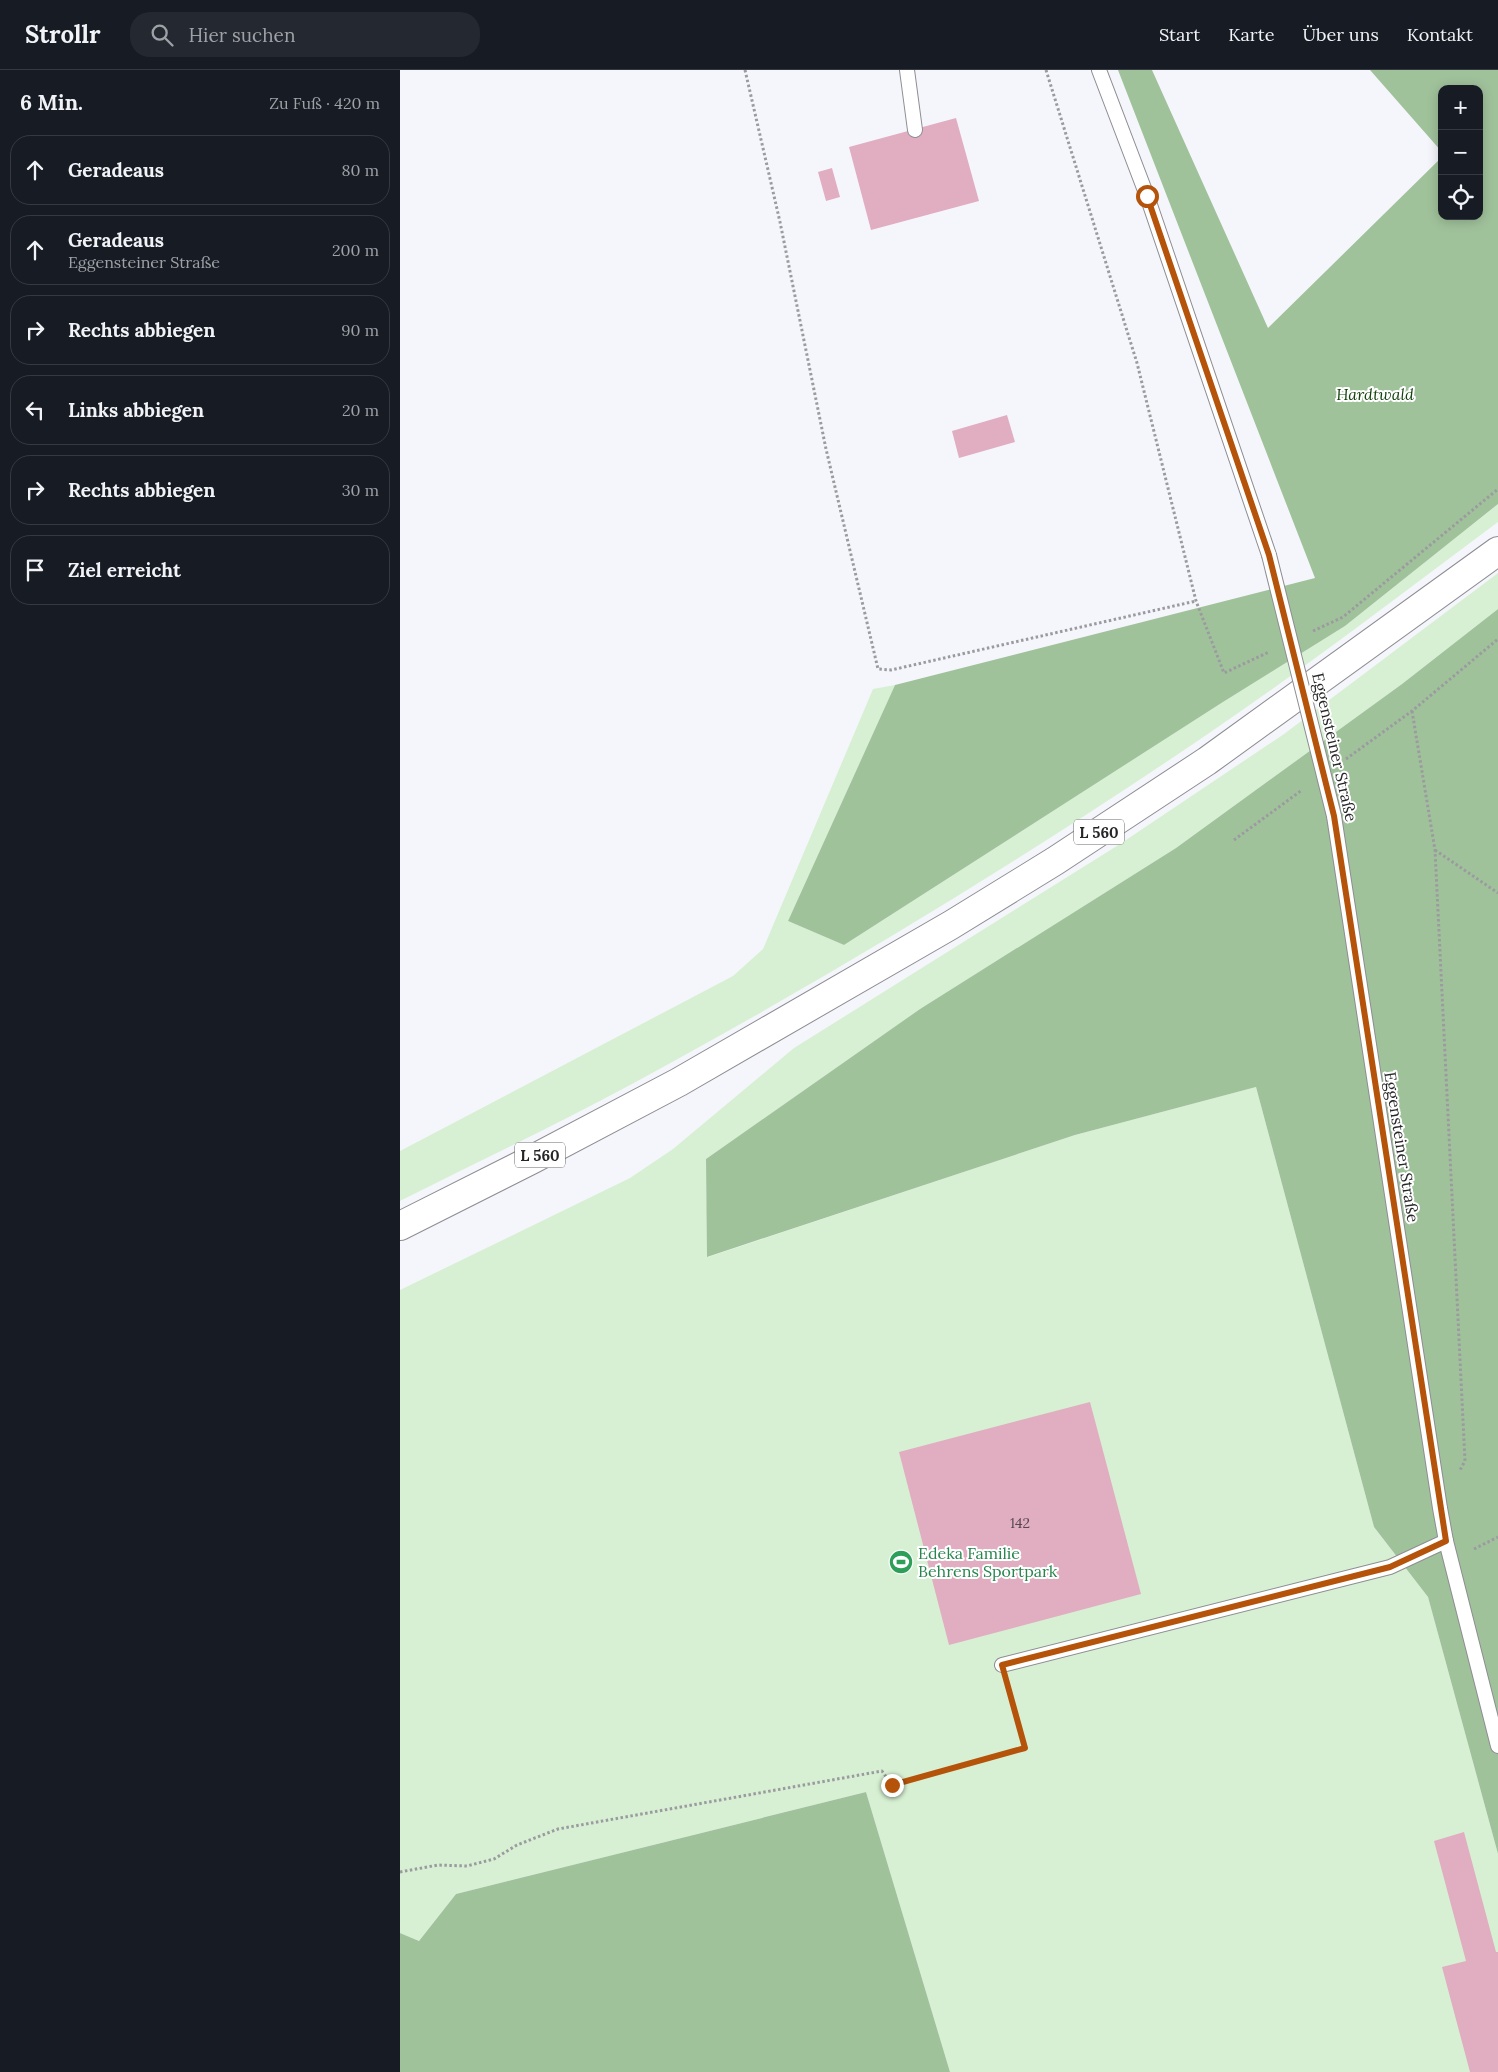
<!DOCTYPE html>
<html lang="de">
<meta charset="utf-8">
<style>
:root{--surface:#171b24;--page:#242831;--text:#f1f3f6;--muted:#9ea1a6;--line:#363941}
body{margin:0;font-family:Lora,serif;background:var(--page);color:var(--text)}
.controls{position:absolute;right:15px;top:15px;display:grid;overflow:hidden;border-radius:10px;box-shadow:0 2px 12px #0003}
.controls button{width:45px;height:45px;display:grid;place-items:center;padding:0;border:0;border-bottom:1px solid var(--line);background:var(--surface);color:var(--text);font:25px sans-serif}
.stop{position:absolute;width:15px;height:15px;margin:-11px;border:4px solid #b45309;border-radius:50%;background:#fff}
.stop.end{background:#b45309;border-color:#fff;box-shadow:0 1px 5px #0008}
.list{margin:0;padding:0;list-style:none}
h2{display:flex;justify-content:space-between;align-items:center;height:65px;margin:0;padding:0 20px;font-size:21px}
h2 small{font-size:16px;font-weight:400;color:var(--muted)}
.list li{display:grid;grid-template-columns:32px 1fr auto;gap:15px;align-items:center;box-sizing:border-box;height:70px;margin:0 10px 10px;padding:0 10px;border:1px solid var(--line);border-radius:20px}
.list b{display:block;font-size:19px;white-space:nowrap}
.list p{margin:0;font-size:16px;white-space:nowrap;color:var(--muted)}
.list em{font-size:16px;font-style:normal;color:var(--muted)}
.icon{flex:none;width:28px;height:28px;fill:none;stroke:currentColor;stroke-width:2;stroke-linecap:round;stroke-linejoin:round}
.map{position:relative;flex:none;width:1098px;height:2002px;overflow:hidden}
header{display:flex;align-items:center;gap:30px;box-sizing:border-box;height:70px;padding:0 25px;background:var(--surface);border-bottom:1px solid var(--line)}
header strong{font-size:24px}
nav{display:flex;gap:28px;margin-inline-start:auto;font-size:18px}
.search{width:350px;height:45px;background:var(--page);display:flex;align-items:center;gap:12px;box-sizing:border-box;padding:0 18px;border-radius:20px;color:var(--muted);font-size:19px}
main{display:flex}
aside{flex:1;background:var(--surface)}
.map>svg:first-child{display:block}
</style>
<header>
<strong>Strollr</strong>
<div class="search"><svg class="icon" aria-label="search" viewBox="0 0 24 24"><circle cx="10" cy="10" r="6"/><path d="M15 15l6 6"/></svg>Hier suchen</div>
<nav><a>Start</a><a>Karte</a><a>Über uns</a><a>Kontakt</a></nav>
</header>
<main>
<aside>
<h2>6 Min.<small>Zu Fuß · 420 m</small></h2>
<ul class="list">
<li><svg class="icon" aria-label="ahead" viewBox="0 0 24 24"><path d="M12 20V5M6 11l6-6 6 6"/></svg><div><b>Geradeaus</b></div><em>80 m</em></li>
<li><svg class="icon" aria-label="ahead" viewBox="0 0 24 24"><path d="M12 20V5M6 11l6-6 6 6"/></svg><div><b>Geradeaus</b><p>Eggensteiner Straße</p></div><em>200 m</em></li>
<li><svg class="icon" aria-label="right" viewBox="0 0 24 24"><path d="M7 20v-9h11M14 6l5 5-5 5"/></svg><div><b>Rechts abbiegen</b></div><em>90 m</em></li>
<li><svg class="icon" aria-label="left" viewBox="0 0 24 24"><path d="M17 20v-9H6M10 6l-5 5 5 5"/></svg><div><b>Links abbiegen</b></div><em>20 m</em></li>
<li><svg class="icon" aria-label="right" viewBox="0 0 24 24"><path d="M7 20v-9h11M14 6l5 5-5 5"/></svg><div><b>Rechts abbiegen</b></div><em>30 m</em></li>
<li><svg class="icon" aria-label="arrive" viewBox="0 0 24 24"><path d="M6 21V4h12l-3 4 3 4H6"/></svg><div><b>Ziel erreicht</b></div></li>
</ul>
</aside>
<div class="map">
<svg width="1098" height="2002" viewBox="0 0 1098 2002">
<rect width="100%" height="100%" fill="#f5f6fb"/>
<g fill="#d7f0d3">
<path d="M1098,434V452C999,526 901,601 799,670C616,794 426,909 232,1014C156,1055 78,1092 0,1131V1081L333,906L363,879L473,619L495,615L388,851L444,875L823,632L945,556Z"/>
<polygon points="1098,503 1098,539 1002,614 776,778 520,939 306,1089 308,1187 675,1065 856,1017 974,1457 1028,1527 1098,1784 1098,2002 550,2002 466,1722 56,1824 19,1871 0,1863 0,1220 230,1108 273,1079 394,978 720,774 884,664"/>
</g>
<g fill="#a0c29b">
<polygon points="718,0 752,0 868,258 1042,87 1042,146 1079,146 1079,19 1042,19 1042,82 970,0 1098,0 1098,434 945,556 823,632 444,875 388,851 495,615 915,508"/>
<polygon points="1098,539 1098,1784 1028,1527 974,1457 856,1017 675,1065 307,1187 306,1089 520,939 776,778 1002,614"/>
<polygon points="466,1722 550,2002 0,2002 0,1863 19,1871 56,1824"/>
</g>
<g fill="#e1adc1">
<polygon points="556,48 579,131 471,160 449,77"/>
<polygon points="432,98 440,127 426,131 418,102"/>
<polygon points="607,345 615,372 559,388 552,361"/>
<polygon points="690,1332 741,1524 549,1575 499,1382"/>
<polygon points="1064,1762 1096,1882 1098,1882 1098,2002 1070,2002 1042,1897 1066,1891 1034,1771"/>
</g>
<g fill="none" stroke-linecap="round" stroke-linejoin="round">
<g stroke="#8d8d92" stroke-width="16">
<g id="lane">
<polyline points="507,0 515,60"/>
<polyline points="699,0 747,126 869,485"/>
<polyline points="934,746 1040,1438 1046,1471 1098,1676"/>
<polyline points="602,1595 990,1497 1046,1471"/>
</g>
</g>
<g stroke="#8d8d92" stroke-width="30">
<polyline id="primary" points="0,1156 133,1089 279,1012 551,855 655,791 807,691 1098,481"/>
</g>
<g stroke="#9b9b9f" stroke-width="3" stroke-dasharray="2.5 2.5" stroke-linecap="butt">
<polyline points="345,0 380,152 426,379 478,599 491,600 796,531"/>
<polyline points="646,0 737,293 796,531 824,603 869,582"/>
<polyline points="913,561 943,547 1098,419"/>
<polyline points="1012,641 1035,780 1065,1391 1060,1400"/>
<polyline points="946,689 1012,641 1098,569"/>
<polyline points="834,770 902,720"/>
<polyline points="1035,780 1098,823"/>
<polyline points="1074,1479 1098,1467"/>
<polyline points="0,1802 38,1795 67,1796 94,1789 117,1775 158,1759 482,1701 492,1715 625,1678 608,1617"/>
</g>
<use href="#lane" stroke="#fff" stroke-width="14"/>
<use href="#primary" stroke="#fff" stroke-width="28"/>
<g stroke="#8d8d92" stroke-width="16" stroke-linecap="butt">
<polyline id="lane-bridge" points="869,485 934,746"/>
</g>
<use href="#lane-bridge" stroke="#fff" stroke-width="14"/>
</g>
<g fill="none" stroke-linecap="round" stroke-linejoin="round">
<polyline stroke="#b45309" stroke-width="6" points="492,1715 625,1678 602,1595 990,1497 1046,1471 934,746 869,485 747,126"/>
</g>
<defs>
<g id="stadium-disc" transform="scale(1.25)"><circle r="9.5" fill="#2e9e5b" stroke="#fff"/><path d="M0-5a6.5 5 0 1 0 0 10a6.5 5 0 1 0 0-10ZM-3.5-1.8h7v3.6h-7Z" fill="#fff"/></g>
</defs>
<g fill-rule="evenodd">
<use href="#stadium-disc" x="501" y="1492"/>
</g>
<g text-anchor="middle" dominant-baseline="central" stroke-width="4" stroke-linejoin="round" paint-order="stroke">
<g font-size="14" fill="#55484e">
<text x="620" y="1453">142</text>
</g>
<g fill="#fff" stroke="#676768" stroke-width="1">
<rect x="674" y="749.5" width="50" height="25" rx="4"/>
<rect x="115" y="1072.5" width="50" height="25" rx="4"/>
</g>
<g font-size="15" font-weight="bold" fill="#262628">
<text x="699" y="762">L 560</text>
<text x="140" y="1085">L 560</text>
</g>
<g font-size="16" font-style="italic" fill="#13420d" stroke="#fff">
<text x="975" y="324">Hardtwald</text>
</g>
<g font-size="16" fill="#262628" stroke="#fff">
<text transform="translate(935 677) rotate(77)">Eggensteiner Straße</text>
<text transform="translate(1002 1077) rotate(81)">Eggensteiner Straße</text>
</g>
<g font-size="16" fill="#27864d" stroke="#fff" text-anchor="start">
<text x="518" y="1483">Edeka Familie<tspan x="518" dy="18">Behrens Sportpark</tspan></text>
</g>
</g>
</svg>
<div class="controls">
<button>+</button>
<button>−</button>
<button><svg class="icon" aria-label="locate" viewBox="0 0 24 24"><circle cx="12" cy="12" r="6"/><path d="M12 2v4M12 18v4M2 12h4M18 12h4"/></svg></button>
</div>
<div class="stop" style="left:747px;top:126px"></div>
<div class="stop end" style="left:492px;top:1715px"></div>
</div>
</main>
